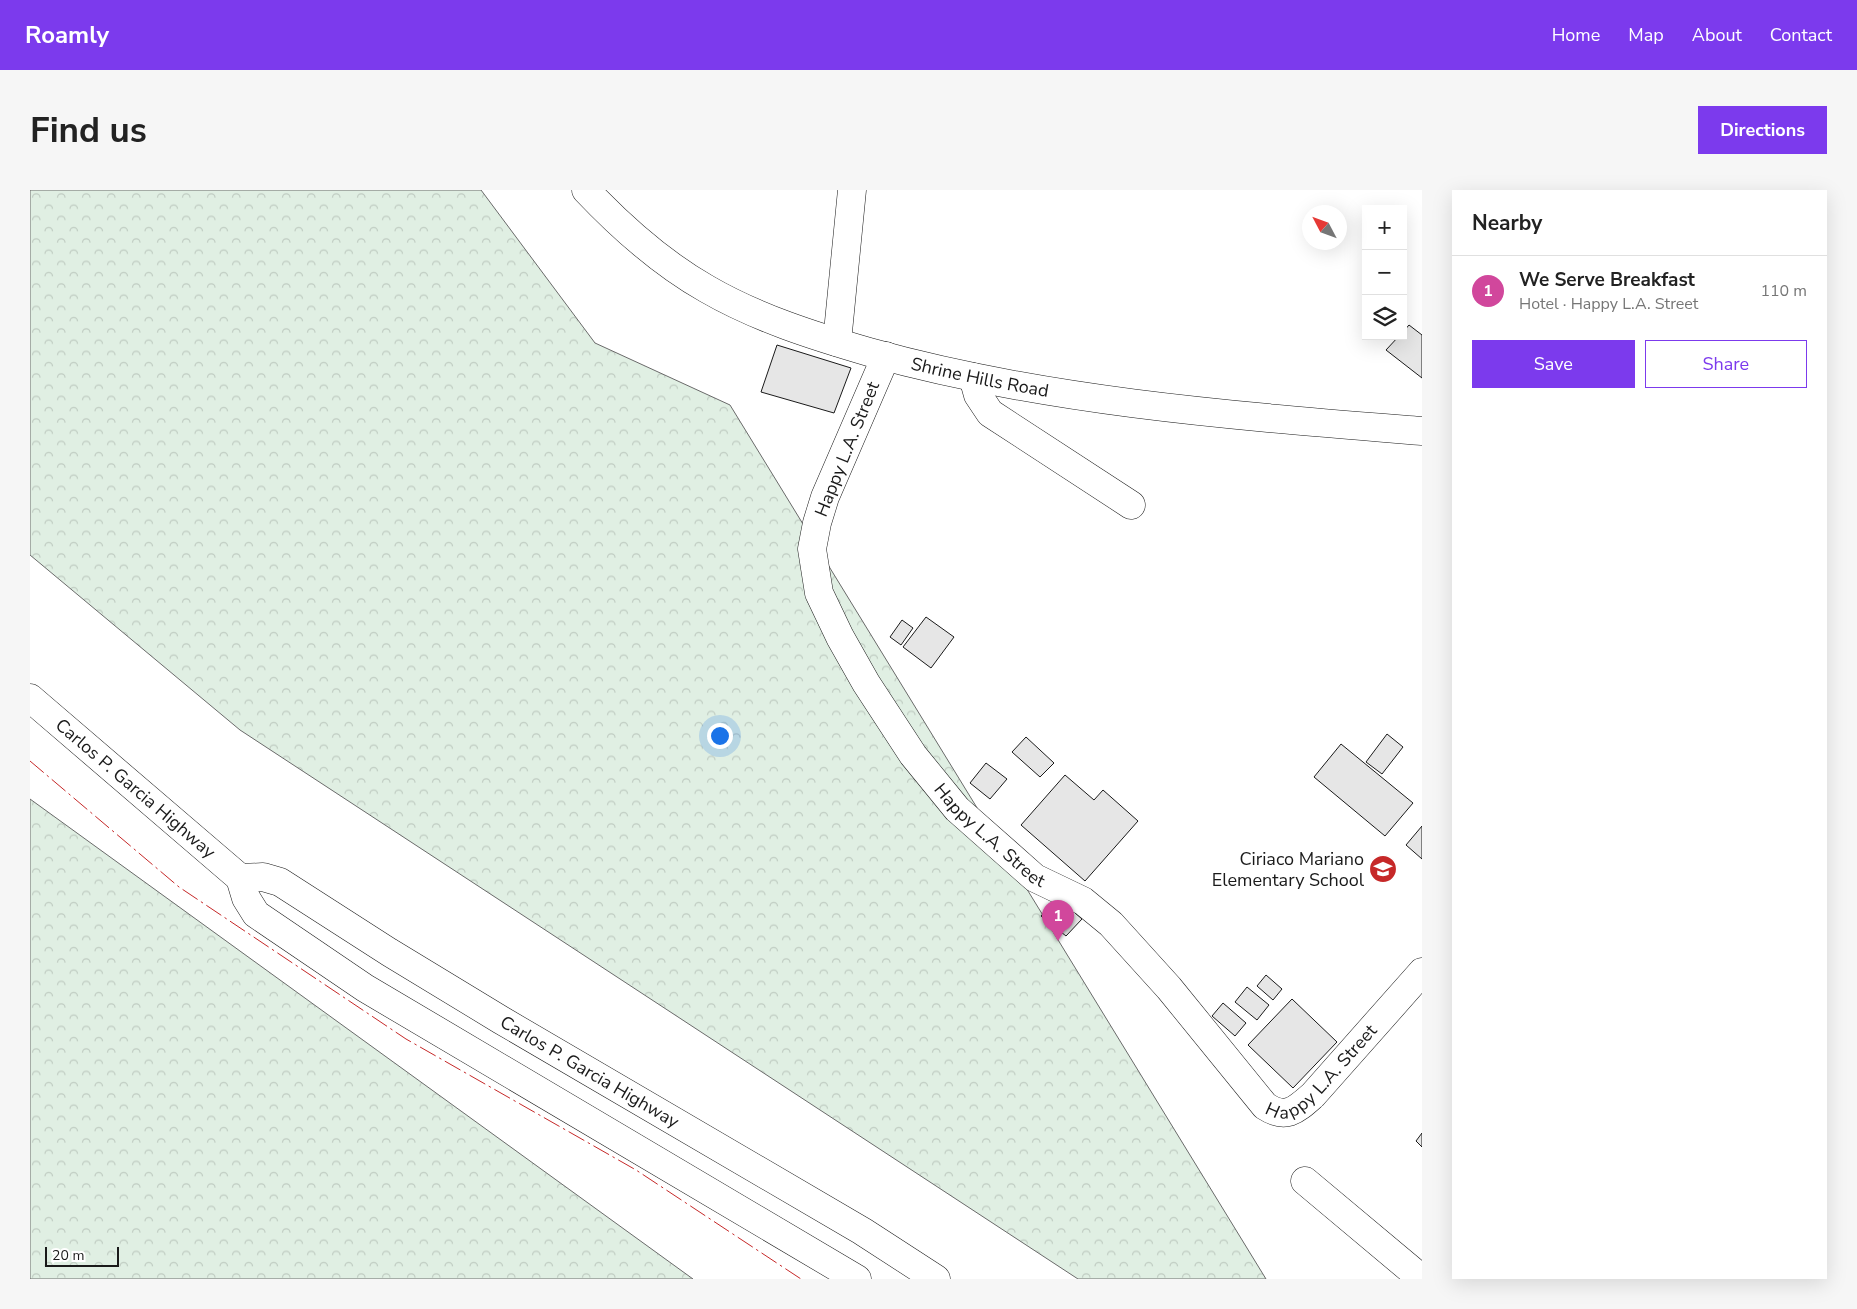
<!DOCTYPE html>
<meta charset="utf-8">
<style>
:root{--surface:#fff;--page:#f6f6f6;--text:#222;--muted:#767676;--line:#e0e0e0;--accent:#7c3aed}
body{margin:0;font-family:"Nunito Sans",sans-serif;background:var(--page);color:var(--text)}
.controls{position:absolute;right:15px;top:15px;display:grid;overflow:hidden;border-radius:0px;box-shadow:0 5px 20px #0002}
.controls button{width:45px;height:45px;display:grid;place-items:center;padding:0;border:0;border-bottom:1px solid var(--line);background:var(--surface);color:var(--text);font:25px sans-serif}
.compass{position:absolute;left:1272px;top:15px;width:45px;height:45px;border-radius:50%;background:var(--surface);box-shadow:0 5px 20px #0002;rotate:311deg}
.scale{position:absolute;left:15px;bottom:12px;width:74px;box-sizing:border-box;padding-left:5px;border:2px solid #1a1a1a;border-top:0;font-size:14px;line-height:18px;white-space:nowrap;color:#1a1a1a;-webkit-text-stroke:4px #fff;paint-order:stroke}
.you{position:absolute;left:689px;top:545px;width:18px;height:18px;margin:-12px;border:4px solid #fff;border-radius:50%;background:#1a73e8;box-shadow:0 0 0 8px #1a73e833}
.badge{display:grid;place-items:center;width:32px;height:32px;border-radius:50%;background:var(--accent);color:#fff;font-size:16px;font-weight:700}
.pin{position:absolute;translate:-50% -41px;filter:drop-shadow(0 1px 2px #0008)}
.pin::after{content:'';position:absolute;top:26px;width:18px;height:15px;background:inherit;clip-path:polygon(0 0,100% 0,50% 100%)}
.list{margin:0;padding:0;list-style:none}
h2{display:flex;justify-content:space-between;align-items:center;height:65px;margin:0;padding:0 20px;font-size:21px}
h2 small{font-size:16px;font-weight:400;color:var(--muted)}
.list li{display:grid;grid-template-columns:32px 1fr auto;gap:15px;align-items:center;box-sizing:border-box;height:70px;padding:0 20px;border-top:1px solid var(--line)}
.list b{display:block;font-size:19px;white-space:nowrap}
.list p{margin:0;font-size:16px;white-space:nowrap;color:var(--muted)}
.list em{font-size:16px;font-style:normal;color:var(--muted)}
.actions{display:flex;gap:10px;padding:15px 20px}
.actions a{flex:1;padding:11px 0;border:1px solid var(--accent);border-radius:0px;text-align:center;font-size:18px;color:var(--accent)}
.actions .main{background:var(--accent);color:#fff}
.icon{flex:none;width:28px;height:28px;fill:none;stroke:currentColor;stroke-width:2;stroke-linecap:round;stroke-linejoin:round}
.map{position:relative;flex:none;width:1392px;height:1089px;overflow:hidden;border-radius:0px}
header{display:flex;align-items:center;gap:30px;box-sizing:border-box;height:70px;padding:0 25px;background:var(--accent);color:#fff}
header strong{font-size:24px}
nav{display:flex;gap:28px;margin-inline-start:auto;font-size:18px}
.intro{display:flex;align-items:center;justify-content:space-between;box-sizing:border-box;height:120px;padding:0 30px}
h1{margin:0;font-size:35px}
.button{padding:12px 22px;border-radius:0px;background:var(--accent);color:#fff;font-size:18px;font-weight:700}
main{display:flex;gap:30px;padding:0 30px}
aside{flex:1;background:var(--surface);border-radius:0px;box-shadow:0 5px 20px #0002}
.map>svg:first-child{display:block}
</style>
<header>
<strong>Roamly</strong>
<nav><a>Home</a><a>Map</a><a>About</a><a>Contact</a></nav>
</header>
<div class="intro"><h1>Find us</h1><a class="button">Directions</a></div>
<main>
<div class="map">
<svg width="1392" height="1089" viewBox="0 0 1392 1089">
<defs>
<pattern id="forest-crowns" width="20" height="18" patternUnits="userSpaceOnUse" patternTransform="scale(1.25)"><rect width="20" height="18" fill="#e0efe3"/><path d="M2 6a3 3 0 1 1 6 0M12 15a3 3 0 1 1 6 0" fill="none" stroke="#c0ccc2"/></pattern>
</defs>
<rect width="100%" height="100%" fill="#fff"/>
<g fill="url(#forest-crowns)" stroke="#6a6a6a">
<polygon points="0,0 451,0 565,153 700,215 1236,1089 1048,1089 210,540 0,365"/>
<polygon points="0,609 663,1089 0,1089"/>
</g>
<g fill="#e6e6e6" stroke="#1a1a1a">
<polygon points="1379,135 1392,145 1392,188 1356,160 1369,146 1373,146 1373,142"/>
<polygon points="747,155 821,178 804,223 731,202"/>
<polygon points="896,427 924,447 901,478 873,457"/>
<polygon points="872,430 883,438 871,455 860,447"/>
<polygon points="1357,544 1373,557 1352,584 1336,572"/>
<polygon points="996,547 1024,573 1010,587 982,562"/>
<polygon points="1311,554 1383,613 1355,646 1284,587"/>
<polygon points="956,573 977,589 960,609 940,593"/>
<polygon points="1035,585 1064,610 1073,600 1108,631 1055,691 991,635"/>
<polygon points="1392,636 1392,669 1376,655"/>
<polygon points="1027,707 1052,729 1036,746 1011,726"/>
<polygon points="1236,785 1252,799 1243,810 1227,796"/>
<polygon points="1217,797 1239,815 1227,830 1205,812"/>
<polygon points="1262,809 1307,852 1263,898 1218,855"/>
<polygon points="1193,813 1216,833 1205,846 1182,826"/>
<polygon points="1392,943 1392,957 1386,951"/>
</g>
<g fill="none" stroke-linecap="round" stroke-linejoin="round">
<g stroke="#1a1a1a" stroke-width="29">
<g id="minor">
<path id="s1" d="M556,0C592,38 631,73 677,99C727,128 784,146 839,162C1018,212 1207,226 1392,241"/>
<polyline points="807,152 822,0"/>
<path id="s2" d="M856,166L795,307L787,333L782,359L789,403L810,447L836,493L883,565L927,619L1005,688L1053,711L1081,734L1139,798L1235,916C1256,930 1266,920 1283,905L1392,782"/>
<polyline points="943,187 948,205 960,223 1101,315"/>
<polyline points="1275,991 1392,1089"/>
</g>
</g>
<g stroke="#1a1a1a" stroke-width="29">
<g id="highway">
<path id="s3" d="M0,508L210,688L216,708L226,724L335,798L827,1089"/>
<path id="s4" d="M210,688L233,687L250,692L359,762L471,830L832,1041L906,1089"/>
</g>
</g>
<use href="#minor" stroke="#fff" stroke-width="28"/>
<use href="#highway" stroke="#fff" stroke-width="28"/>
<polyline stroke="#c62828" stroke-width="1" stroke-dasharray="18 4 2.5 4" stroke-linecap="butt" points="0,571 149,697 376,849 606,980 771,1089"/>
</g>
<defs>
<g id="school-disc" transform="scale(1.4375)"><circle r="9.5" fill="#c62828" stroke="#fff"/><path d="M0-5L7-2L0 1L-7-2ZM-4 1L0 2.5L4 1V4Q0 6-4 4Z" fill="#fff"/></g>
</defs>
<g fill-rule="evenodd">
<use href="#school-disc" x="1353" y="679"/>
</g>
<g text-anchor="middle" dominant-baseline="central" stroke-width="4" stroke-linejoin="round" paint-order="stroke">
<g font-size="18" fill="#1a1a1a" stroke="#fff">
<text stroke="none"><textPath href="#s1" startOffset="445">Shrine Hills Road</textPath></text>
<text transform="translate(817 259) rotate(-68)">Happy L.A. Street</text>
<text stroke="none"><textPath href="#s3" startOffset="139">Carlos P. Garcia Highway</textPath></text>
<text stroke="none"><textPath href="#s2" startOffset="551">Happy L.A. Street</textPath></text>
<text stroke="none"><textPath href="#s2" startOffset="1015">Happy L.A. Street</textPath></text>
<text stroke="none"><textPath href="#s4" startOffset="404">Carlos P. Garcia Highway</textPath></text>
</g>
<g font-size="18" fill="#1a1a1a" stroke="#fff" text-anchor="end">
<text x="1334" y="669">Ciriaco Mariano<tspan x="1334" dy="21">Elementary School</tspan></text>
</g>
</g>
</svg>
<div class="controls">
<button>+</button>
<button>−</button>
<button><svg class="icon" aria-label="layers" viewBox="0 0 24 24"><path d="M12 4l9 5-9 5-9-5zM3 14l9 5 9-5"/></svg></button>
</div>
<svg class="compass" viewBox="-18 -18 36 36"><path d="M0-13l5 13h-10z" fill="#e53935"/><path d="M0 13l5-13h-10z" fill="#767676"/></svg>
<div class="scale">20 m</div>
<div class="you"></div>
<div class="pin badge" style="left:1028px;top:751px;background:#d1479c">1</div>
</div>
<aside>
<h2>Nearby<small></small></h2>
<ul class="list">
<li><span class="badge" style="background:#d1479c">1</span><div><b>We Serve Breakfast</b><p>Hotel · Happy L.A. Street</p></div><em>110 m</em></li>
</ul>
<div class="actions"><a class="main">Save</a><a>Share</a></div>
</aside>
</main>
